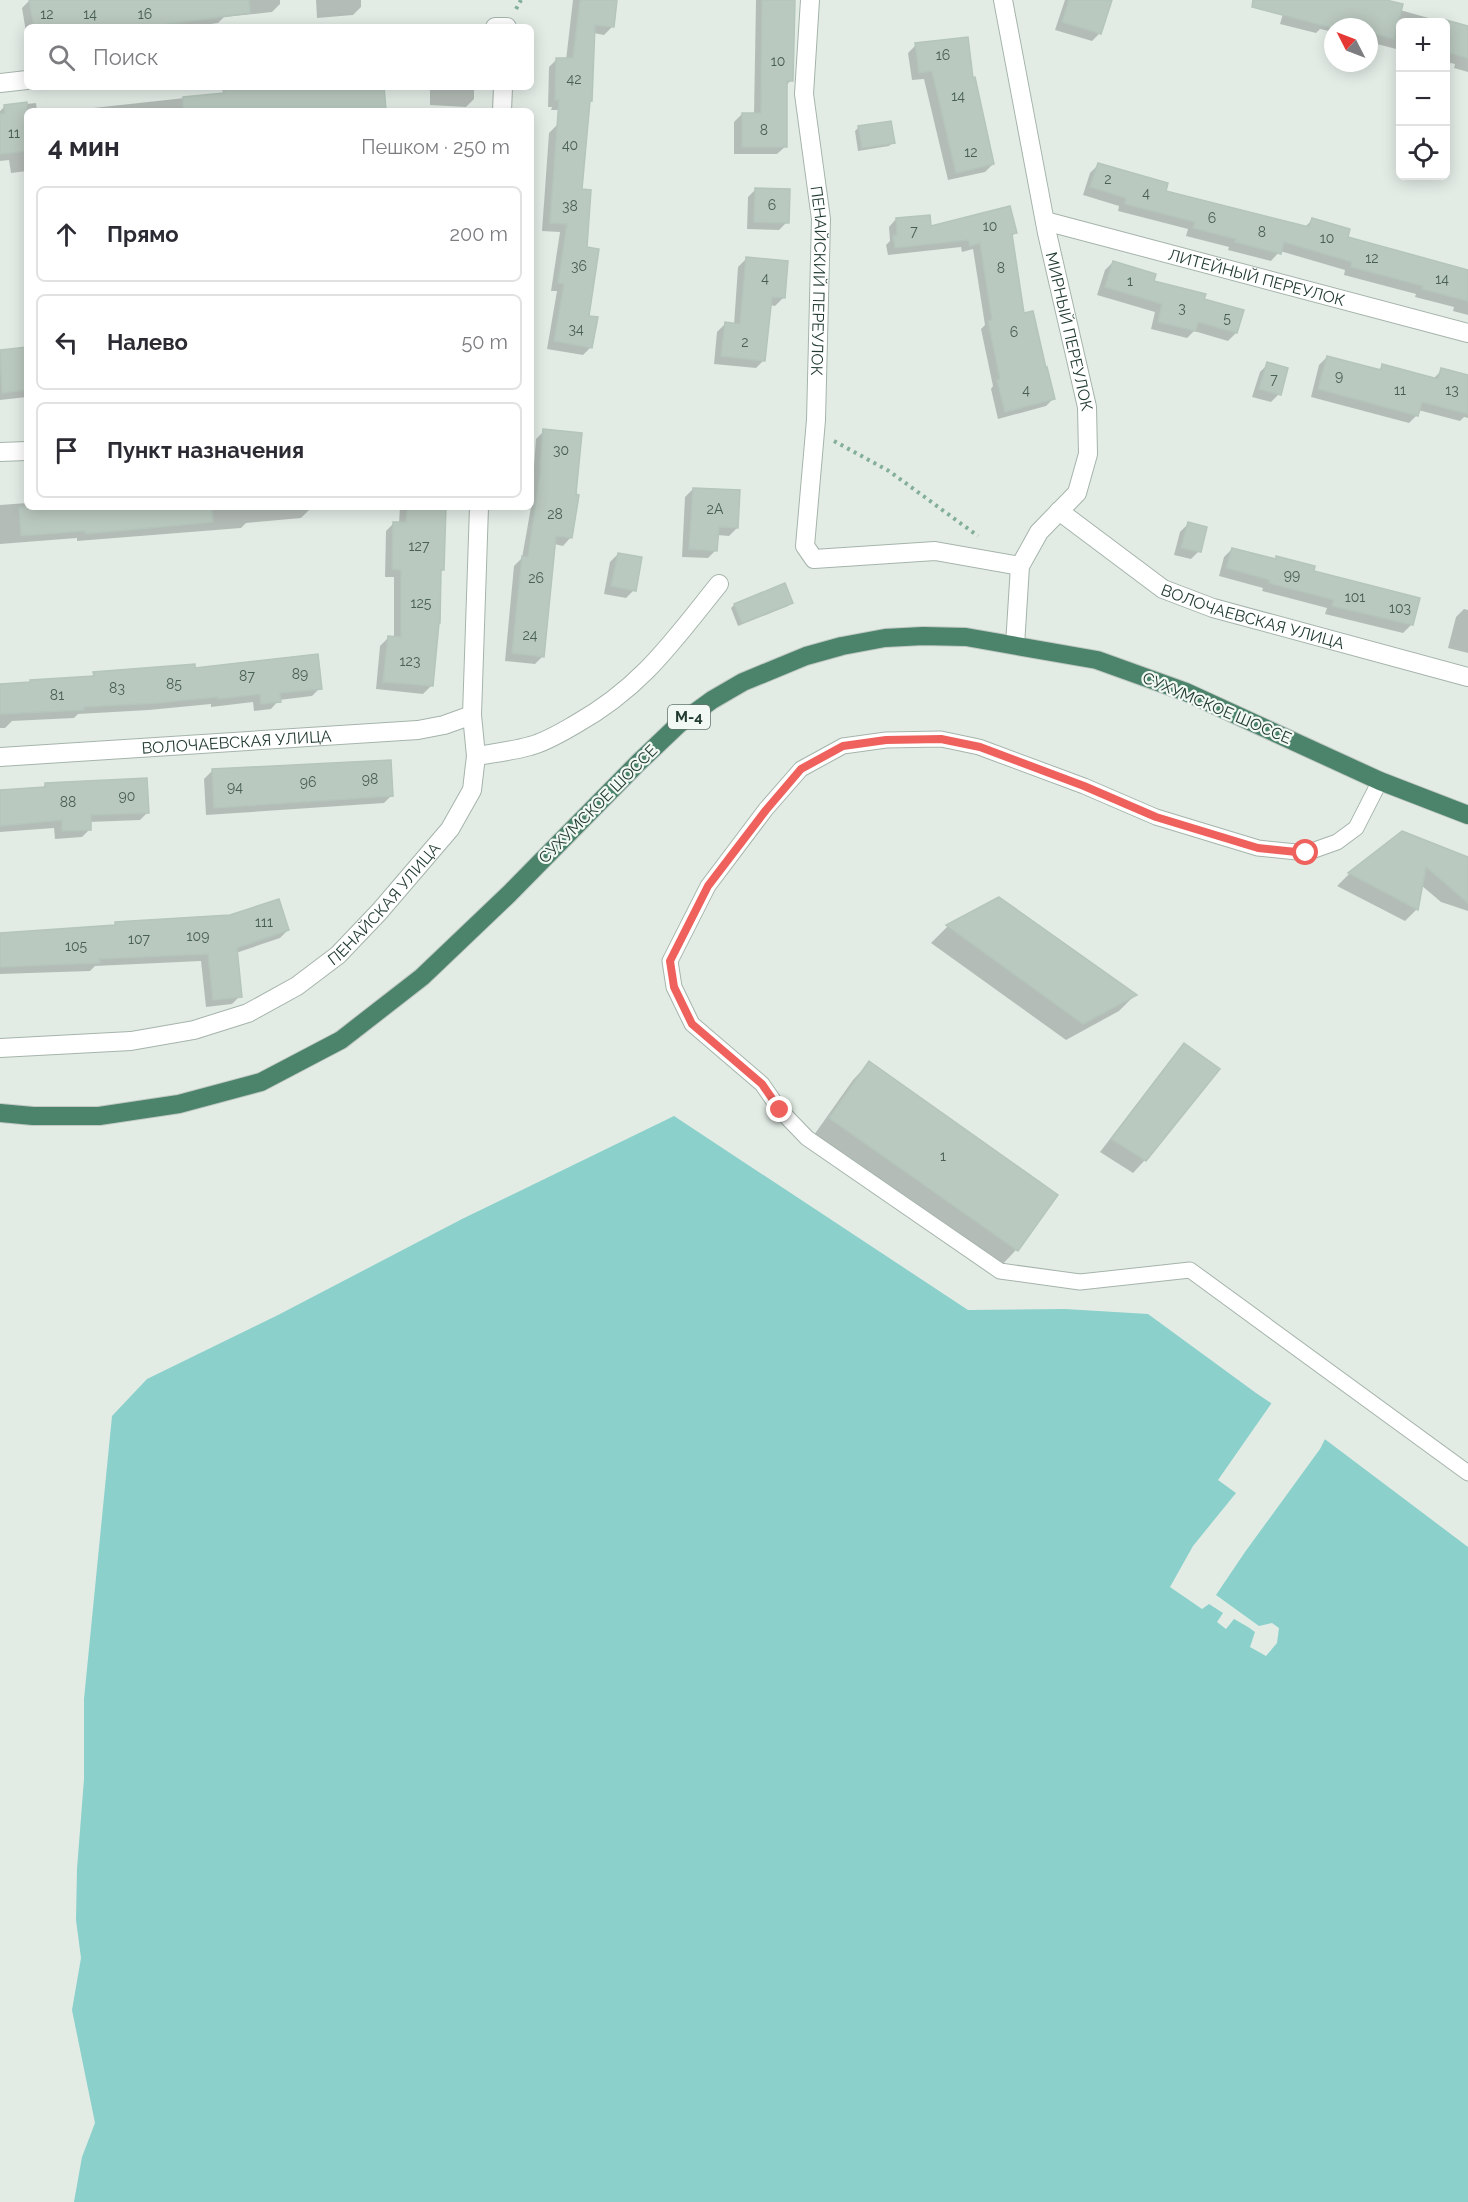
<!DOCTYPE html>
<html lang="ru">
<meta charset="utf-8">
<style>
:root{--surface:#fff;--page:#f2f2f3;--text:#2b2b33;--muted:#7c7c81;--line:#e1e1e2}
body{margin:0;font-family:Raleway,sans-serif;background:var(--page);color:var(--text)}
.controls{position:absolute;right:18px;top:18px;display:grid;overflow:hidden;border-radius:9px;box-shadow:0 3px 15px #0003}
.controls button{width:54px;height:54px;display:grid;place-items:center;padding:0;border:0;border-bottom:2px solid var(--line);background:var(--surface);color:var(--text);font:30px sans-serif}
.compass{position:absolute;left:1324px;top:18px;width:54px;height:54px;border-radius:50%;background:var(--surface);box-shadow:0 3px 15px #0003;rotate:312deg}
.stop{position:absolute;width:18px;height:18px;margin:-14px;border:4px solid #ef615d;border-radius:50%;background:#fff}
.stop.end{background:#ef615d;border-color:#fff;box-shadow:0 2px 6px #0008}
.list{margin:0;padding:0;list-style:none}
h2{display:flex;justify-content:space-between;align-items:center;height:78px;margin:0;padding:0 24px;font-size:26px}
h2 small{font-size:20px;font-weight:400;color:var(--muted)}
.list li{display:grid;grid-template-columns:39px 1fr auto;gap:18px;align-items:center;box-sizing:border-box;height:96px;margin:0 12px 12px;padding:0 12px;border:2px solid var(--line);border-radius:9px}
.list b{display:block;font-size:22px;white-space:nowrap}
.list em{font-size:20px;font-style:normal;color:var(--muted)}
.icon{flex:none;width:33px;height:33px;fill:none;stroke:currentColor;stroke-width:2;stroke-linecap:round;stroke-linejoin:round}
.map{position:relative;flex:none;width:1468px;height:2202px;overflow:hidden}
.search{position:absolute;background:var(--surface);box-shadow:0 3px 15px #0003;left:24px;top:24px;width:510px;height:66px;display:flex;align-items:center;gap:15px;box-sizing:border-box;padding:0 21px;border-radius:9px;color:var(--muted);font-size:22px}
.panel{position:absolute;background:var(--surface);box-shadow:0 3px 15px #0003;left:24px;top:108px;width:510px;height:402px;border-radius:9px}
.map>svg:first-child{display:block}
</style>
<div class="map">
<svg width="1468" height="2202" viewBox="0 0 1468 2202">
<rect width="100%" height="100%" fill="#e2ece5"/>
<polygon fill="#8bd0cb" points="674,1116 968,1310 1065,1309 1148,1314 1256,1393 1326,1440 1468,1547 1468,2202 74,2202 82,2157 95,2123 72,2010 81,1958 76,1920 77,1869 84,1779 84,1699 112,1416 147,1379 280,1314 462,1219"/>
<polygon fill="#e2ece5" points="1273,1401 1326,1437 1320,1449 1245,1552 1216,1595 1259,1626 1272,1623 1279,1628 1277,1643 1266,1656 1250,1647 1255,1632 1248,1627 1234,1619 1226,1629 1217,1622 1223,1613 1209,1604 1202,1609 1170,1587 1193,1546 1236,1493 1218,1480"/>
<g fill="#0003">
<polygon points="30,0 280,0 280,4 272,12 224,17 218,23 190,27 27,27 27,38 22,8"/>
<polygon points="316,0 361,0 361,7 353,15 317,18"/>
<polygon points="573,0 615,0 612,27 604,35 593,33 581,190 586,248 588,317 591,347 583,355 547,349 557,291 551,291 560,232 542,231 549,133 557,125 564,110 551,110 552,107 548,107 549,67 557,59 566,60"/>
<polygon points="756,0 793,0 791,80 786,86 786,146 777,154 734,154 734,122 742,114 754,114"/>
<polygon points="1065,0 1110,0 1100,33 1092,41 1055,30"/>
<polygon points="1287,0 1380,0 1400,10 1468,29 1468,72 1454,68 1455,64 1446,62 1446,22 1400,22 1400,50 1369,42 1369,27 1333,27 1333,32 1320,29 1316,33 1280,24"/>
<polygon points="916,45 971,80 993,164 985,172 948,180 924,79 912,80 908,53"/>
<polygon points="256,87 383,87 385,109 383,111 66,111 221,94 224,91"/>
<polygon points="430,87 474,87 474,99 466,107 430,105"/>
<polygon points="36,103 37,111 27,111 27,171 11,173 9,160 0,161 0,111 5,106"/>
<polygon points="859,127 893,142 889,146 858,151 855,131"/>
<polygon points="1098,165 1164,192 1304,228 1312,220 1346,238 1468,271 1468,315 1453,311 1454,307 1415,297 1416,294 1344,275 1345,270 1280,251 1271,261 1228,250 1229,247 1186,236 1188,229 1118,211 1119,206 1083,195 1090,173"/>
<polygon points="756,189 787,222 779,230 747,229 748,197"/>
<polygon points="896,219 930,228 1016,232 1011,237 1023,314 1053,399 1046,406 998,419 991,389 993,386 981,329 985,325 973,249 962,252 961,247 888,255 886,245 890,241 889,227"/>
<polygon points="746,259 783,298 775,306 770,305 764,360 756,368 714,364 717,332 725,324 734,325 738,267"/>
<polygon points="1113,262 1152,282 1203,300 1236,333 1228,341 1194,331 1187,338 1151,329 1155,312 1097,295 1105,270"/>
<polygon points="27,350 27,397 0,400 0,352"/>
<polygon points="1327,357 1378,371 1382,366 1434,378 1442,370 1468,377 1468,418 1464,417 1460,421 1418,410 1417,415 1409,423 1311,397 1319,365"/>
<polygon points="1268,364 1279,394 1271,402 1252,397 1260,372"/>
<polygon points="544,431 571,537 563,546 554,544 543,656 535,664 505,661 514,566 522,558 531,507 536,439"/>
<polygon points="693,489 737,528 729,536 717,535 716,550 708,558 682,557 685,497"/>
<polygon points="27,503 27,507 309,507 309,510 301,518 246,523 241,528 77,541 77,538 0,544 0,505"/>
<polygon points="400,507 444,507 442,570 440,572 431,686 423,694 376,689 380,646 388,638 394,638 394,577 385,577 386,531 394,523 399,523"/>
<polygon points="1188,524 1199,551 1191,559 1174,555 1180,532"/>
<polygon points="1232,549 1274,560 1277,558 1312,572 1411,625 1403,633 1325,614 1327,608 1262,591 1263,588 1219,576 1224,557"/>
<polygon points="618,554 634,590 626,598 604,594 610,562"/>
<polygon points="791,602 788,606 738,626 731,608 734,605"/>
<polygon points="1464,609 1468,610 1468,653 1448,648 1456,617"/>
<polygon points="194,670 320,688 312,696 279,700 271,709 254,711 253,702 211,707 211,704 149,710 78,714 74,718 12,721 5,728 0,728 0,686 90,678 94,674"/>
<polygon points="212,771 392,795 384,803 206,815 204,779"/>
<polygon points="46,784 148,812 140,820 89,822 90,829 82,837 55,839 54,828 0,832 0,791 41,789"/>
<polygon points="1402,832 1468,859 1468,911 1441,902 1421,885 1417,909 1405,921 1337,886 1349,874"/>
<polygon points="999,899 1135,995 1119,1011 1066,1040 931,943 947,927"/>
<polygon points="116,924 288,930 280,938 236,953 240,996 232,1004 206,1007 201,961 95,966 90,971 0,974 0,935 113,927"/>
<polygon points="1184,1045 1218,1069 1145,1160 1133,1173 1100,1152 1172,1058"/>
<polygon points="869,1063 1055,1195 1016,1250 1000,1267 814,1135 853,1080"/>
</g>
<g fill="#bac9c0" stroke="#b4c5bb" stroke-width="1.5">
<polygon points="29,0 249,0 250,13 161,25 161,27 34,27"/>
<polygon points="580,0 617,0 614,27 595,25 592,101 590,101 582,189 591,190 587,247 599,249 589,316 598,317 592,348 554,341 564,284 558,283 567,224 550,223 559,100 555,100 556,58 573,58"/>
<polygon points="762,0 795,0 793,81 787,81 787,147 742,147 742,113 761,113"/>
<polygon points="1069,0 1112,0 1101,34 1062,22"/>
<polygon points="1253,0 1386,0 1403,4 1394,39 1369,32 1369,27 1329,27 1252,7"/>
<polygon points="1446,20 1468,26 1468,58 1446,52"/>
<polygon points="968,37 973,78 975,77 994,164 956,173 932,71 919,73 915,43"/>
<polygon points="249,87 384,87 386,110 183,111 183,97 224,93 223,90"/>
<polygon points="27,102 27,151 0,154 0,114 5,114 4,105"/>
<polygon points="891,121 895,143 862,148 858,126"/>
<polygon points="1098,163 1168,183 1166,191 1309,227 1312,218 1350,229 1348,237 1468,270 1468,301 1422,289 1423,286 1351,267 1352,262 1284,242 1281,254 1235,242 1236,239 1193,228 1195,222 1125,204 1126,198 1090,187"/>
<polygon points="755,188 790,189 789,223 754,222"/>
<polygon points="1010,206 1017,233 1012,234 1024,313 1033,311 1046,368 1047,367 1055,399 1005,412 997,380 1000,379 988,321 992,320 980,243 970,246 968,240 895,248 893,236 897,235 896,218 930,215 931,226"/>
<polygon points="746,257 788,261 785,298 772,297 765,361 721,356 725,322 740,324"/>
<polygon points="1113,261 1156,274 1154,281 1206,294 1204,299 1244,310 1237,333 1198,322 1196,331 1158,322 1162,304 1105,287"/>
<polygon points="27,347 27,390 2,393 0,350"/>
<polygon points="1327,356 1381,370 1382,364 1438,379 1441,368 1468,375 1468,414 1422,402 1418,416 1318,389"/>
<polygon points="1267,362 1288,368 1281,395 1259,389"/>
<polygon points="543,429 582,433 576,494 579,495 572,538 556,536 544,657 512,653 522,556 528,557 541,467 540,467"/>
<polygon points="693,488 740,490 738,528 719,527 717,551 689,549"/>
<polygon points="19,507 212,507 213,522 85,534 85,531 21,536"/>
<polygon points="407,507 446,507 444,570 441,570 440,623 439,623 433,686 383,682 388,636 401,637 401,570 392,569 393,522 406,522"/>
<polygon points="1188,522 1207,527 1201,552 1181,548"/>
<polygon points="1232,548 1276,559 1276,556 1315,566 1314,571 1420,598 1413,625 1332,606 1334,600 1269,583 1270,580 1226,568"/>
<polygon points="618,553 642,557 636,591 611,586"/>
<polygon points="785,583 793,603 742,623 734,604"/>
<polygon points="318,654 322,689 280,693 281,702 261,704 260,694 218,699 218,697 158,703 84,707 84,710 0,714 0,684 30,682 30,680 94,676 93,672 195,664 195,668"/>
<polygon points="391,760 393,796 214,808 212,769"/>
<polygon points="147,778 149,813 91,815 91,830 62,831 62,820 0,826 0,790 45,787 45,783"/>
<polygon points="1402,831 1468,857 1468,903 1426,867 1418,910 1348,873"/>
<polygon points="999,897 1137,995 1083,1024 946,925"/>
<polygon points="279,899 289,930 237,948 242,997 213,1000 208,954 99,959 100,963 0,967 0,933 115,925 115,922 230,915"/>
<polygon points="1184,1043 1220,1069 1146,1161 1111,1139"/>
<polygon points="869,1061 1058,1195 1018,1251 829,1118"/>
</g>
<g fill="none" stroke-linecap="round" stroke-linejoin="round">
<g stroke="#a5b4ab" stroke-width="17">
<polyline id="service" points="1380,781 1356,828 1337,842 1306,853 1258,848 1156,817 1084,786 979,747 941,739 886,740 843,746 801,769 766,809 708,886 670,961 674,987 692,1024 762,1084 780,1110 807,1138 1000,1271 1080,1282 1190,1270 1468,1473"/>
</g>
<g stroke="#a5b4ab" stroke-width="20">
<g id="minor">
<path id="s1" d="M810,0L804,94L821,219L816,420L805,546L814,559L935,551L1020,566"/>
<path id="s2" d="M1003,0L1047,233L1087,407L1088,454L1077,493L1039,532L1020,566L1015,645"/>
<polyline points="495,27 507,27"/>
<polyline points="0,83 27,80"/>
<polyline points="502,111 503,87"/>
<path id="s3" d="M1045,221L1468,333"/>
<polyline points="0,452 27,451"/>
<path id="s4" d="M1059,511L1163,589L1213,608L1468,677"/>
<path d="M476,756C494,753 513,751 530,746C546,742 562,732 576,724C642,687 673,641 719,584"/>
<path id="s5" d="M0,757L418,730L444,725L472,715"/>
<path id="s6" d="M0,1048L131,1041L194,1030L248,1013L297,986L338,955L379,912L450,829L472,790L476,756L472,715L479,507"/>
</g>
</g>
<g stroke="#c1c8c5" stroke-width="20">
<polyline id="trunk" points="0,1113 33,1116 99,1116 179,1104 261,1082 341,1040 422,977 509,894 638,763 679,724 712,700 743,682 806,656 842,646 885,638 923,636 966,637 1097,660 1186,692 1380,781 1468,815"/>
</g>
<g stroke="#83af98" stroke-width="4" stroke-dasharray="3 4.5" stroke-linecap="butt">
<polyline points="516,9 521,0"/>
<polyline points="834,441 889,471 978,536"/>
</g>
<use href="#service" stroke="#fff" stroke-width="15"/>
<use href="#minor" stroke="#fff" stroke-width="18"/>
<use href="#trunk" stroke="#4b846a" stroke-width="18"/>
</g>
<g fill="none" stroke-linecap="round" stroke-linejoin="round">
<polyline stroke="#ef615d" stroke-width="8" points="780,1110 762,1084 692,1024 674,987 670,961 708,886 766,810 801,769 843,746 886,740 941,739 980,747 1084,786 1156,817 1258,848 1306,853"/>
</g>
<g text-anchor="middle" dominant-baseline="central" stroke-width="4.5" stroke-linejoin="round" paint-order="stroke">
<g font-size="14" fill="#485f54">
<text x="47" y="14">12</text>
<text x="90" y="14">14</text>
<text x="145" y="14">16</text>
<text x="943" y="55">16</text>
<text x="778" y="61">10</text>
<text x="574" y="79">42</text>
<text x="958" y="96">14</text>
<text x="764" y="130">8</text>
<text x="14" y="133">11</text>
<text x="570" y="145">40</text>
<text x="971" y="152">12</text>
<text x="1108" y="179">2</text>
<text x="1146" y="193">4</text>
<text x="772" y="205">6</text>
<text x="570" y="206">38</text>
<text x="1212" y="218">6</text>
<text x="990" y="226">10</text>
<text x="914" y="231">7</text>
<text x="1262" y="232">8</text>
<text x="1327" y="238">10</text>
<text x="1372" y="258">12</text>
<text x="579" y="266">36</text>
<text x="1001" y="268">8</text>
<text x="765" y="278">4</text>
<text x="1442" y="279">14</text>
<text x="1130" y="281">1</text>
<text x="1182" y="308">3</text>
<text x="1227" y="318">5</text>
<text x="576" y="329">34</text>
<text x="1014" y="332">6</text>
<text x="745" y="342">2</text>
<text x="1339" y="376">9</text>
<text x="1274" y="379">7</text>
<text x="1026" y="390">4</text>
<text x="1400" y="390">11</text>
<text x="1452" y="390">13</text>
<text x="561" y="450">30</text>
<text x="715" y="509">2А</text>
<text x="555" y="514">28</text>
<text x="419" y="546">127</text>
<text x="1292" y="575">99</text>
<text x="536" y="578">26</text>
<text x="1355" y="597">101</text>
<text x="421" y="603">125</text>
<text x="1400" y="608">103</text>
<text x="530" y="635">24</text>
<text x="410" y="661">123</text>
<text x="300" y="674">89</text>
<text x="247" y="676">87</text>
<text x="174" y="684">85</text>
<text x="117" y="688">83</text>
<text x="57" y="695">81</text>
<text x="370" y="779">98</text>
<text x="308" y="782">96</text>
<text x="235" y="787">94</text>
<text x="127" y="796">90</text>
<text x="68" y="802">88</text>
<text x="264" y="922">111</text>
<text x="198" y="936">109</text>
<text x="139" y="939">107</text>
<text x="76" y="946">105</text>
<text x="943" y="1156">1</text>
</g>
<rect fill="#f2f8f4" stroke="#60746b" stroke-width="1.5" x="668" y="705" width="42" height="24" rx="4.5"/>
<g font-size="15" font-weight="bold" fill="#223c30">
<text x="689" y="717">М-4</text>
</g>
<g font-size="16" fill="#223c30" stroke="#f2f8f4">
<text stroke="none"><textPath href="#s3" startOffset="219">ЛИТЕЙНЫЙ ПЕРЕУЛОК</textPath></text>
<text stroke="none"><textPath href="#s1" startOffset="282">ПЕНАЙСКИЙ ПЕРЕУЛОК</textPath></text>
<text stroke="none"><textPath href="#s2" startOffset="338">МИРНЫЙ ПЕРЕУЛОК</textPath></text>
<text stroke="none"><textPath href="#s4" startOffset="224">ВОЛОЧАЕВСКАЯ УЛИЦА</textPath></text>
<text transform="translate(1217 708) rotate(23)">СУХУМСКОЕ ШОССЕ</text>
<text stroke="none"><textPath href="#s5" startOffset="237">ВОЛОЧАЕВСКАЯ УЛИЦА</textPath></text>
<text transform="translate(598 804) rotate(-45)">СУХУМСКОЕ ШОССЕ</text>
<text stroke="none"><textPath href="#s6" startOffset="428">ПЕНАЙСКАЯ УЛИЦА</textPath></text>
</g>
</g>
</svg>
<div class="controls">
<button>+</button>
<button>−</button>
<button><svg class="icon" aria-label="locate" viewBox="0 0 24 24"><circle cx="12" cy="12" r="6"/><path d="M12 2v4M12 18v4M2 12h4M18 12h4"/></svg></button>
</div>
<svg class="compass" viewBox="-18 -18 36 36"><path d="M0-13l5 13h-10z" fill="#e53935"/><path d="M0 13l5-13h-10z" fill="#7c7c81"/></svg>
<div class="stop" style="left:1306px;top:853px"></div>
<div class="stop end" style="left:780px;top:1110px"></div>
<div class="search"><svg class="icon" aria-label="search" viewBox="0 0 24 24"><circle cx="10" cy="10" r="6"/><path d="M15 15l6 6"/></svg>Поиск</div>
<section class="panel">
<h2>4 мин<small>Пешком · 250 m</small></h2>
<ul class="list">
<li><svg class="icon" aria-label="ahead" viewBox="0 0 24 24"><path d="M12 20V5M6 11l6-6 6 6"/></svg><div><b>Прямо</b></div><em>200 m</em></li>
<li><svg class="icon" aria-label="left" viewBox="0 0 24 24"><path d="M17 20v-9H6M10 6l-5 5 5 5"/></svg><div><b>Налево</b></div><em>50 m</em></li>
<li><svg class="icon" aria-label="arrive" viewBox="0 0 24 24"><path d="M6 21V4h12l-3 4 3 4H6"/></svg><div><b>Пункт назначения</b></div></li>
</ul>
</section>
</div>
